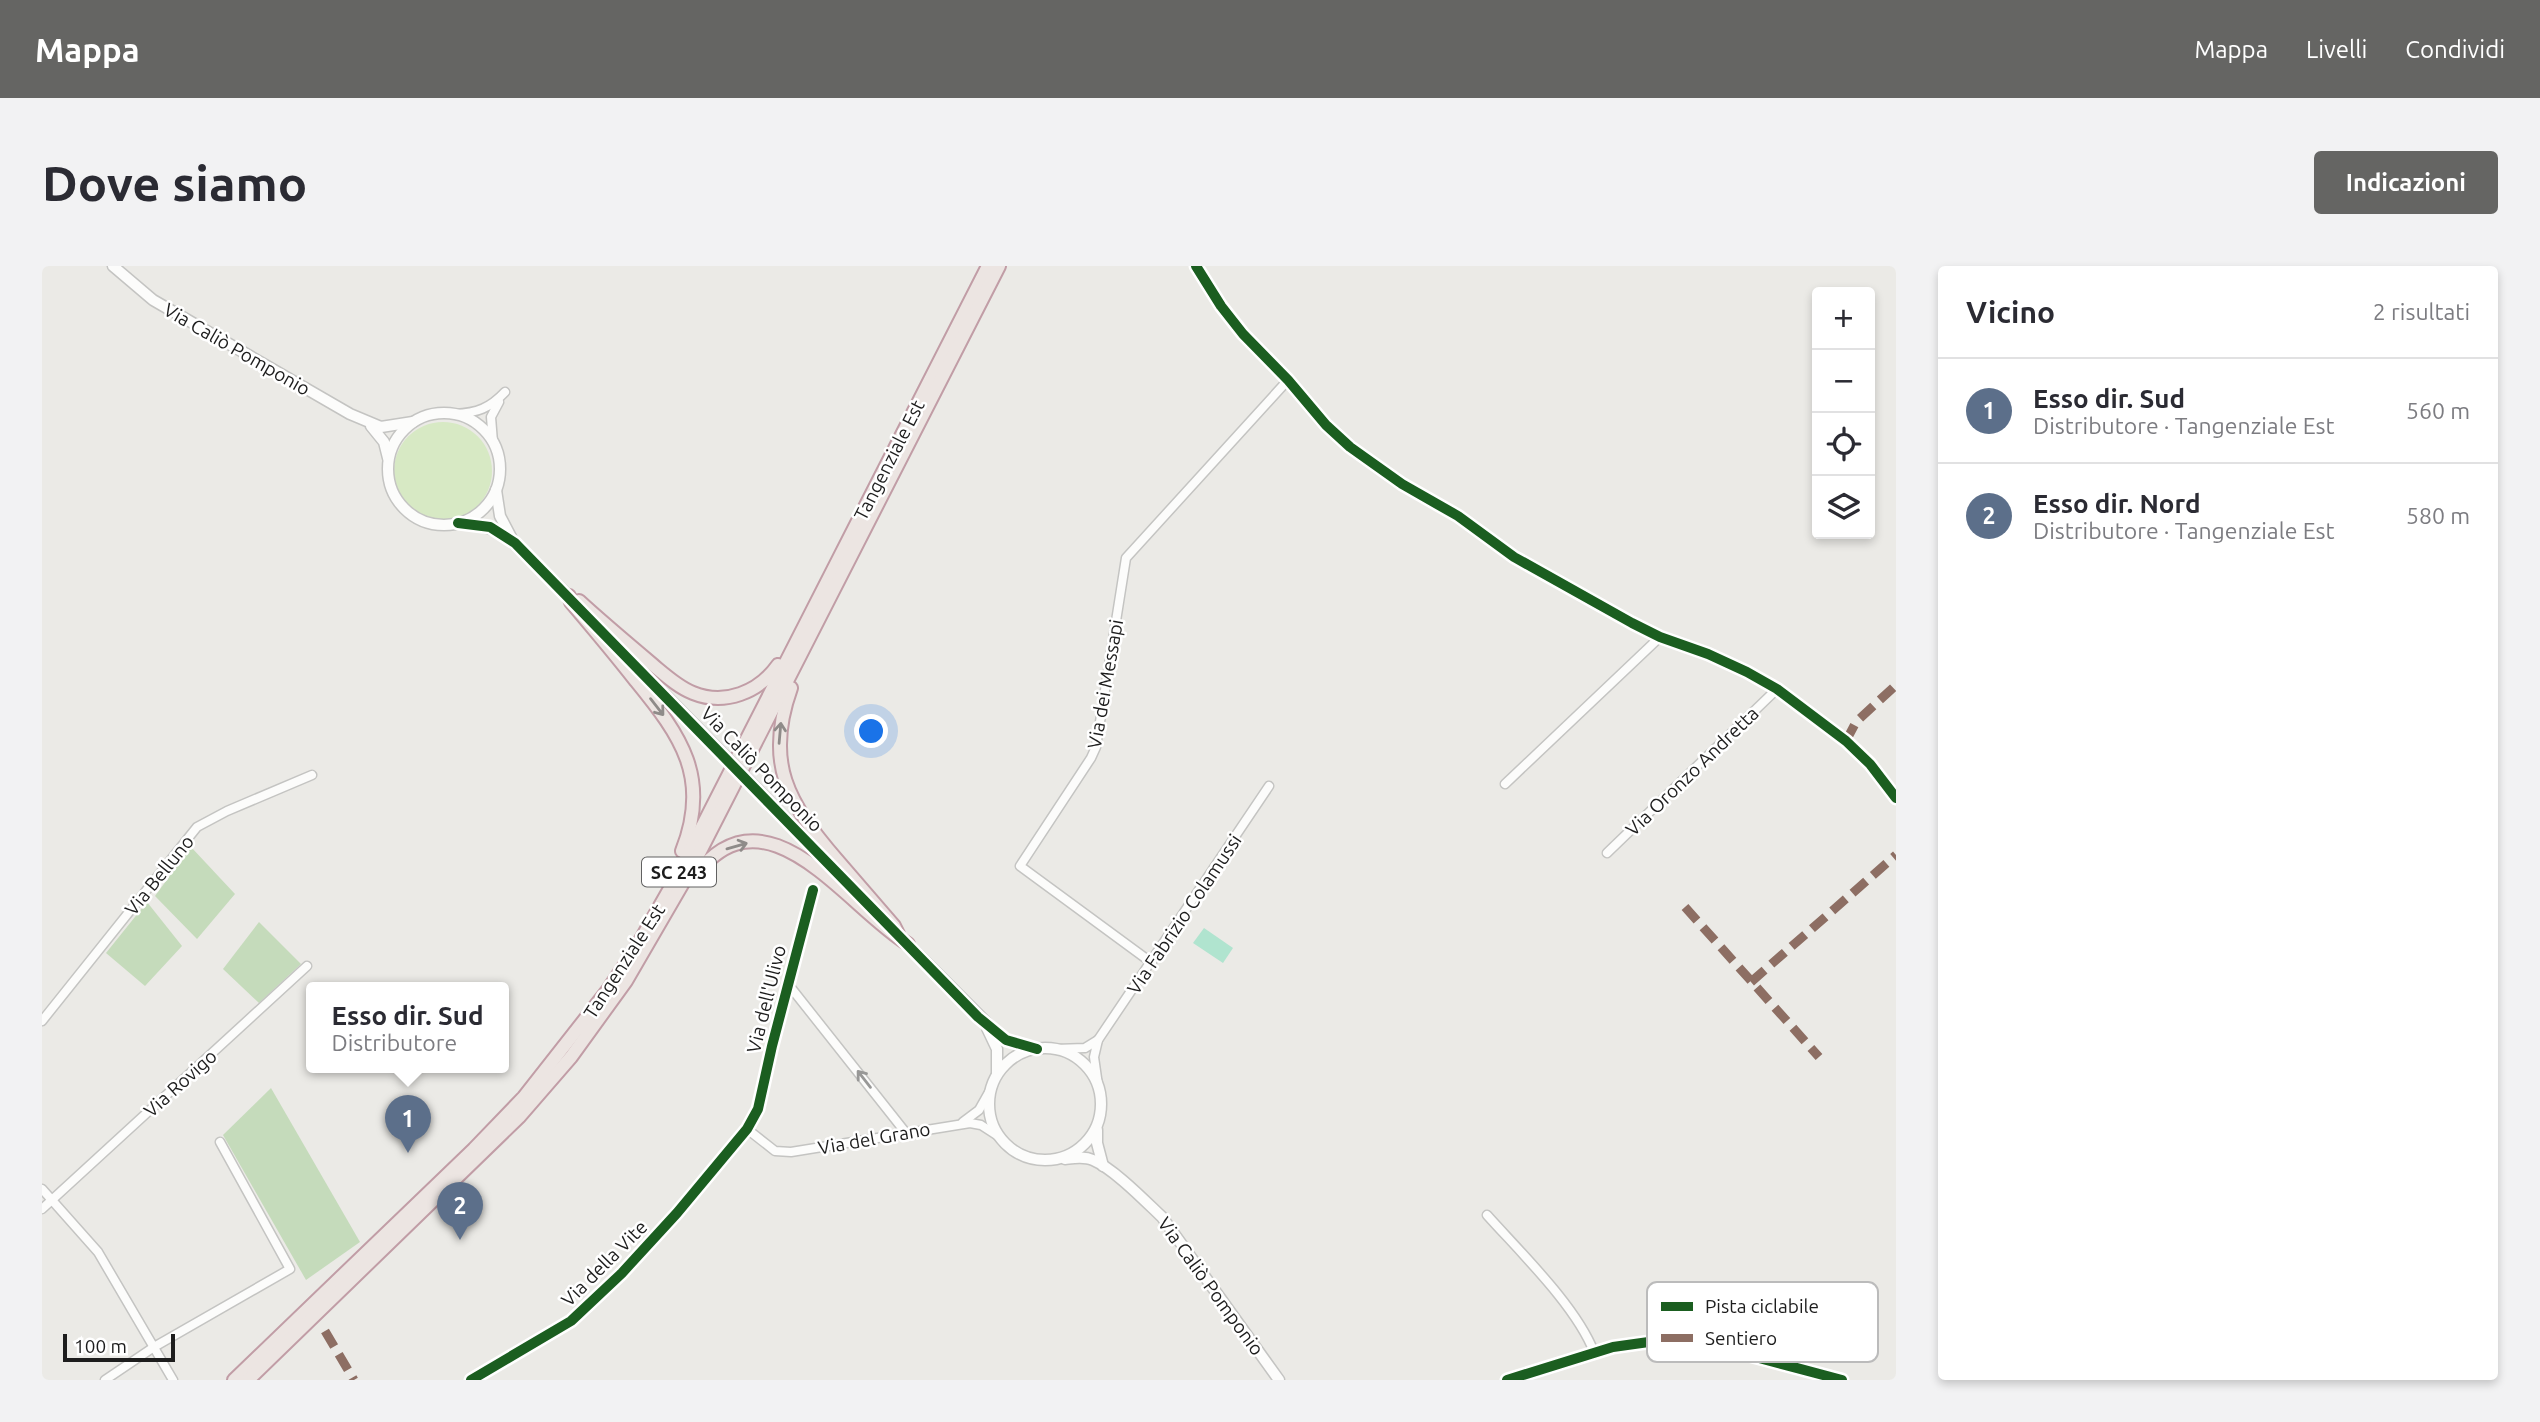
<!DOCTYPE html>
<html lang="it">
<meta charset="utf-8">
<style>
:root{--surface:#fff;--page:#f2f2f3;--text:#2b2b33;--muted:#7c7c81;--line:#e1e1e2;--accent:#656563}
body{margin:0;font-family:Ubuntu,sans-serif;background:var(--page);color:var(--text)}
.controls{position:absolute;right:21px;top:21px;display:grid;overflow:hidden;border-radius:7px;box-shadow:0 4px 10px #0003}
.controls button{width:63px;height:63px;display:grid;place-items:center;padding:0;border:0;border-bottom:2px solid var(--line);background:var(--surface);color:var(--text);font:35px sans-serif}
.scale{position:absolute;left:21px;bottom:18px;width:112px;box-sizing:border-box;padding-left:7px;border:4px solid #1d1d1d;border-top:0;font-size:19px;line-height:24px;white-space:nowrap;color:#1d1d1d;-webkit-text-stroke:5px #fff;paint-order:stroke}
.you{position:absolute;left:830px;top:466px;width:24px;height:24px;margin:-18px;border:5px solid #fff;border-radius:50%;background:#1a73e8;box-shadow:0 0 0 10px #1a73e833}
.badge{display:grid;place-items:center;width:46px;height:46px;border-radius:50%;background:var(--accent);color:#fff;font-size:23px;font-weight:700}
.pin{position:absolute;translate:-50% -58px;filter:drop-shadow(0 2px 4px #0008)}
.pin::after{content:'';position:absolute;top:37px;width:24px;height:21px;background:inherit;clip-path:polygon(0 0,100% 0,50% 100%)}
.popup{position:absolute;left:264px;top:716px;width:203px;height:91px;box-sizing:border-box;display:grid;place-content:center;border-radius:7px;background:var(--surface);filter:drop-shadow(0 2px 5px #0005);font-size:23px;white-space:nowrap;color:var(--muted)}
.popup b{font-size:26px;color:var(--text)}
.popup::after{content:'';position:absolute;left:50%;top:100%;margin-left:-14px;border:14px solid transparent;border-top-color:var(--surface)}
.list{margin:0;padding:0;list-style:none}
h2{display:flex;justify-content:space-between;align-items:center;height:91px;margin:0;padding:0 28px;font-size:30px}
h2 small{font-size:23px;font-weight:400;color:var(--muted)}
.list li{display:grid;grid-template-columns:46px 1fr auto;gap:21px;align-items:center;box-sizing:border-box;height:105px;padding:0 28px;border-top:2px solid var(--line)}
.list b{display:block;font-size:26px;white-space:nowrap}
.list p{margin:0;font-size:23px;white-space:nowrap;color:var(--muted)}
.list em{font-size:23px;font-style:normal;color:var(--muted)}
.icon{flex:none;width:38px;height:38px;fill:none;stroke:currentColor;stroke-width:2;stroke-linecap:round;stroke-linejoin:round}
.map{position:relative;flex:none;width:1854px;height:1114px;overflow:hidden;border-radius:7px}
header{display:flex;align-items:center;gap:42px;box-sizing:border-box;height:98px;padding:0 35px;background:var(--accent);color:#fff}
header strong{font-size:33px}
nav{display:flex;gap:38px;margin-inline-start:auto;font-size:24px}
.intro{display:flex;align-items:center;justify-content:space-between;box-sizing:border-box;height:168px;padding:0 42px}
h1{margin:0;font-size:49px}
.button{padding:18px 32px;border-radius:7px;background:var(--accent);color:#fff;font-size:24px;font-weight:700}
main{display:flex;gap:42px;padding:0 42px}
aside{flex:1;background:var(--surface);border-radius:7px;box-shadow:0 4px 10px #0003}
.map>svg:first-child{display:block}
</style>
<header>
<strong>Mappa</strong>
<nav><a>Mappa</a><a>Livelli</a><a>Condividi</a></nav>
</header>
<div class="intro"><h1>Dove siamo</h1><a class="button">Indicazioni</a></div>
<main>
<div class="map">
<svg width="1854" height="1114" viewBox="0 0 1854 1114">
<rect width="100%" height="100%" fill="#ebeae6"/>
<circle fill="#d7e9c4" cx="401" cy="205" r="49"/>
<g fill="#c5dbbb">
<polygon points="149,581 193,628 155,673 113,630"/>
<polygon points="105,636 140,680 103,720 64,687"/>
<polygon points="217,656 259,698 217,737 181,703"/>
<polygon points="229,822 318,976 264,1014 181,869"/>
</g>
<polygon fill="#b0e4cf" points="1162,662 1191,682 1181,697 1151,677"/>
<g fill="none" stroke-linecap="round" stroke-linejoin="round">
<g stroke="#c4c4c2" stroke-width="11">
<g id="minor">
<path d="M413,148C435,147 448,142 463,126"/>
<polyline points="451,176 449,151 457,136"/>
<polyline points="1463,518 1618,371"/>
<polyline points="1565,587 1735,423"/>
<polyline points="1110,697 978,600 1049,492 1054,481 1084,292 1246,114"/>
<polyline points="746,718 864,867"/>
<polyline points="0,755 155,561 185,545 270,509"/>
<polyline points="1013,783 1043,782 1056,774"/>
<polyline points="1056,819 1052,791 1056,774 1227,520"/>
<polyline points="921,856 937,844 950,821"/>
<polyline points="705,863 733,885 749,886 928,857 939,859 956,870"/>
<polyline points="0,923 56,986 131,1114"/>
<polyline points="0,943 265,700"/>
<path d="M1445,949C1479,987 1534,1040 1552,1086"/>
<polyline points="63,1114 112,1081 248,1003 178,876"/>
<polyline points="429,1114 529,1055 580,1007 635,947 705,863 716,843 730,780 771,624"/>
</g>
</g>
<g stroke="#c4c4c2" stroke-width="13">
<g id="tertiary">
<polyline points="71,0 111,34 308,148 339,161 371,156"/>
<polyline points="1154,0 1179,40 1201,68 1246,114 1284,159 1308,181 1360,218 1416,250 1472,291 1590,357 1618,371 1666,388 1705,406 1735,423 1804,475 1828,498 1854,532"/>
<circle cx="402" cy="203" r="56"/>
<polyline points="329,160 342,176 346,192"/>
<polyline points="454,224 458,250 469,271"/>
<polyline points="420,258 437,259 461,267 530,333"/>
<polyline points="553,357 651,457"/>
<polyline points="754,563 816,626"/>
<polyline points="863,675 957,769 964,774 991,782"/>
<polyline points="945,762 955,783 955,808"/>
<circle cx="1003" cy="838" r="56"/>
<polyline points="1055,864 1055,877 1061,900"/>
<path d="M1023,893C1032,892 1042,890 1051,894C1072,903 1103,935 1120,951L1237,1114"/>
<polyline points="1465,1114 1571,1081 1621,1074 1661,1077 1800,1114"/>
</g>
</g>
<g stroke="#c19da6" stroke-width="16">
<g id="trunk">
<path d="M527,330L529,336C551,362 573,388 594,415C639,470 669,512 640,585"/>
<path d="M537,335C561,357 586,378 611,399C623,409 636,421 651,427C683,440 717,426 736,399"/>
<path d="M749,422C722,497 746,537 795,594C814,616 833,638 852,660L856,668"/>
<path d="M653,610C724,515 805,641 866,678"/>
<polyline points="192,1114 432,883 482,831 566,724 593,684 634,612 946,0"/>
<polyline points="206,1114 477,851 529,791 584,715 649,603 957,0"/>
</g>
</g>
<use href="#minor" stroke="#fcfcfb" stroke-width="8"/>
<use href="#tertiary" stroke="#fcfcfb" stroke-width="10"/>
<use href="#trunk" stroke="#ece5e2" stroke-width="12"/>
<g stroke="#c4c4c2" stroke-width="13" stroke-linecap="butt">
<polyline id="tertiary-bridge" points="651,457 754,563"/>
</g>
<use href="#tertiary-bridge" stroke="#fcfcfb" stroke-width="10"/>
<g stroke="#8d6e63" stroke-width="9" stroke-dasharray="18 9" stroke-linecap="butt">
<polyline points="1804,475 1814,456 1854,419"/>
<polyline points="1643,641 1777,791"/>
<polyline points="1709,716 1854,589"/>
<polyline points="283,1065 312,1114"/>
</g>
<g stroke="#fff" stroke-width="15">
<g id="cycleway">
<polyline points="1154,0 1179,40 1201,68 1246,114 1284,159 1308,181 1360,218 1416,250 1472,291 1590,357 1618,371 1666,388 1705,406 1735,423 1804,475 1828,498 1854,532"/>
<polyline points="416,257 448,261 473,277 936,751 964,774 995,783"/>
<polyline points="429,1114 529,1055 580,1007 635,947 705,863 716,843 730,780 771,624"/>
<polyline points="1465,1114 1571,1081 1621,1074 1661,1077 1800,1114"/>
</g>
</g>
<use href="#cycleway" stroke="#1b5e20" stroke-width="10"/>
</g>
<defs><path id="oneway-shaft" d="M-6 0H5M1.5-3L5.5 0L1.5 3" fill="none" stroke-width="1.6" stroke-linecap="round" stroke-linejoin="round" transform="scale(1.75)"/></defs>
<g stroke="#8f8b89">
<use href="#oneway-shaft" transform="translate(615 441) rotate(52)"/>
<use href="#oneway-shaft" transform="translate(738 467) rotate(-85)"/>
<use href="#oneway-shaft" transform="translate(695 580) rotate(-16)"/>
</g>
<use stroke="#989897" href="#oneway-shaft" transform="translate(822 813) rotate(-128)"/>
<g text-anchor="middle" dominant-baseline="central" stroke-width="5" stroke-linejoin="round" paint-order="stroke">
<rect fill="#fff" stroke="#616161" stroke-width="2" x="600" y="591.5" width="74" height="29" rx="5"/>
<g font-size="18" font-weight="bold" fill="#1d1d1d">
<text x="637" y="606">SC 243</text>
</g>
<g font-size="19" fill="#1d1d1d" stroke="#fff">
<text transform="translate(195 83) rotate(30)">Via Caliò Pomponio</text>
<text transform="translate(847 194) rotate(-63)">Tangenziale Est</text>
<text transform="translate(1063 418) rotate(-80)">Via dei Messapi</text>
<text transform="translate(720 503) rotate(46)">Via Caliò Pomponio</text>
<text transform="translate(1650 505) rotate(-44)">Via Oronzo Andretta</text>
<text transform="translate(117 609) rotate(-51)">Via Belluno</text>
<text transform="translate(1142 648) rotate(-56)">Via Fabrizio Colamussi</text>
<text transform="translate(582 695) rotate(-57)">Tangenziale Est</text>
<text transform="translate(724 733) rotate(-76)">Via dell'Ulivo</text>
<text transform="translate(138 817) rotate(-42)">Via Rovigo</text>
<text transform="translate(832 872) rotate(-10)">Via del Grano</text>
<text transform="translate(562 997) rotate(-45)">Via della Vite</text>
<text transform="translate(1169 1020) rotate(54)">Via Caliò Pomponio</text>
</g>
</g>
<rect x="1605" y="1016" width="231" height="80" rx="10" fill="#fff" stroke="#bbb" stroke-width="2"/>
<rect x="1619" y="1036" width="32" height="9" fill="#1b5e20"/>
<rect x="1619" y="1068" width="32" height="8" fill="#8d6e63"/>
<g font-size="19" fill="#1d1d1d">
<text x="1663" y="1047">Pista ciclabile</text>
<text x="1663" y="1079">Sentiero</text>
</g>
</svg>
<div class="controls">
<button>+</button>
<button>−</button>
<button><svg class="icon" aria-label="locate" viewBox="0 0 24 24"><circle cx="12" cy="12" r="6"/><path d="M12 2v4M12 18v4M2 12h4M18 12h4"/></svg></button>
<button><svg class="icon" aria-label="layers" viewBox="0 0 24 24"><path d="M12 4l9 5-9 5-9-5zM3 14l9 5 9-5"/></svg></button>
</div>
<div class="scale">100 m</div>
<div class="you"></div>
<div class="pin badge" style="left:366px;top:887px;background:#5c6f8a">1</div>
<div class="popup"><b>Esso dir. Sud</b>Distributore</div>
<div class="pin badge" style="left:418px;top:974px;background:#5c6f8a">2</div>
</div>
<aside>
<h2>Vicino<small>2 risultati</small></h2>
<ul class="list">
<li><span class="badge" style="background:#5c6f8a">1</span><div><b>Esso dir. Sud</b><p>Distributore · Tangenziale Est</p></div><em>560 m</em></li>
<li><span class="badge" style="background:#5c6f8a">2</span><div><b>Esso dir. Nord</b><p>Distributore · Tangenziale Est</p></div><em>580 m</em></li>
</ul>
</aside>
</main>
